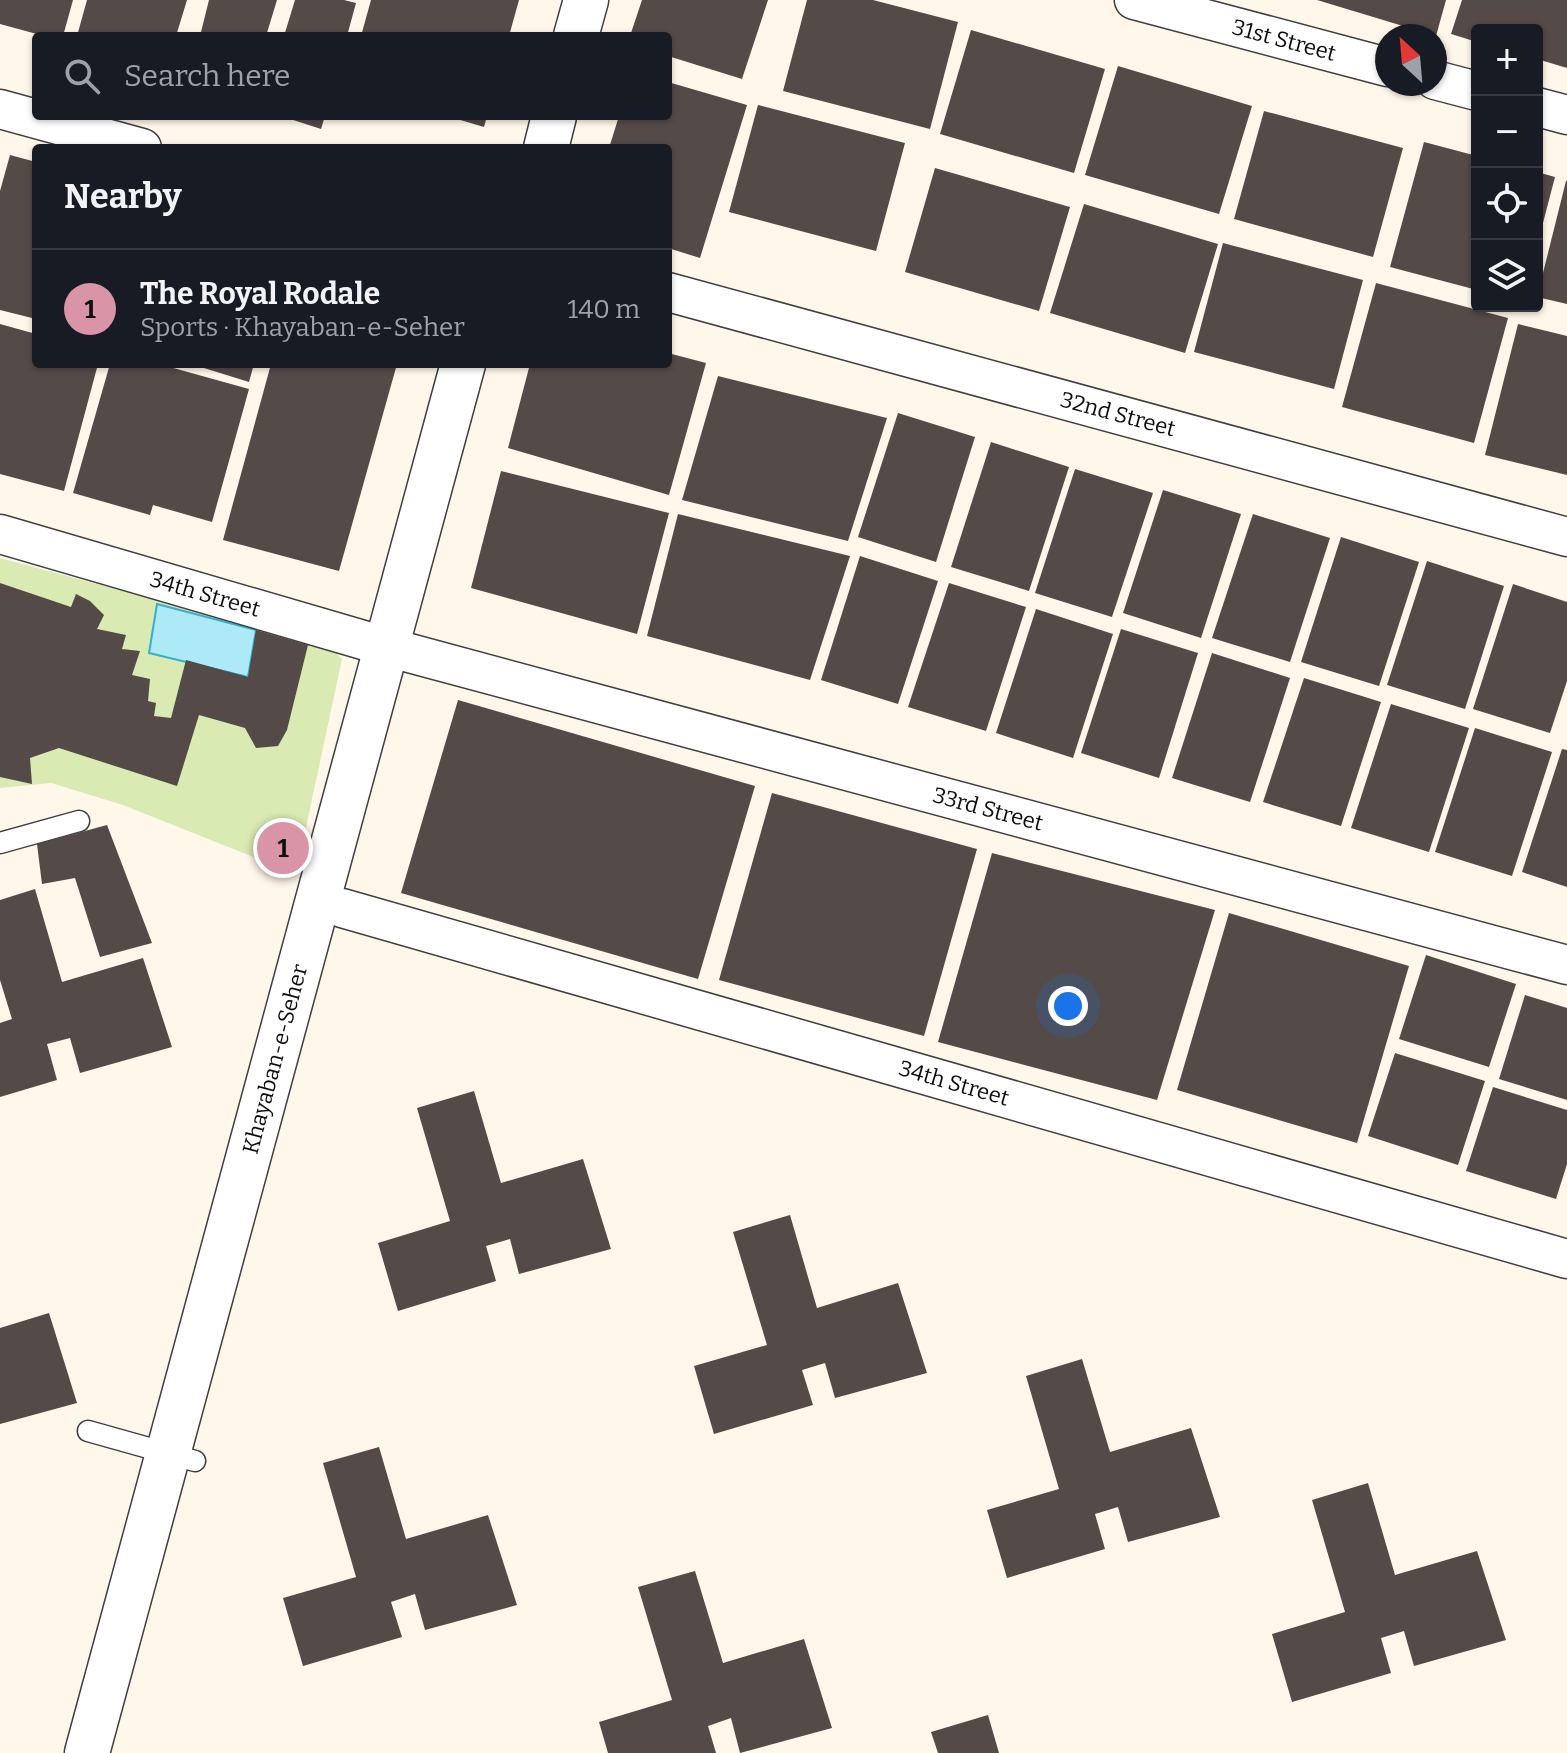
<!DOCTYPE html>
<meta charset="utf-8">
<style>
:root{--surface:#171b24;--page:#20242c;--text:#f1f3f6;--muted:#9ea1a6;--line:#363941;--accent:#da94a7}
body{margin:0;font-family:Bitter,serif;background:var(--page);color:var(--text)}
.controls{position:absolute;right:24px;top:24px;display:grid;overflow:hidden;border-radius:8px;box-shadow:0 2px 6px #0004}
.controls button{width:72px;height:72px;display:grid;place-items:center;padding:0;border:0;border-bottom:2px solid var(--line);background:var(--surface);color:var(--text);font:40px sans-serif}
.compass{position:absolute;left:1375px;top:24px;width:72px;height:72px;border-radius:50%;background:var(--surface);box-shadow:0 2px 6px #0004;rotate:334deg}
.you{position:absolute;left:1068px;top:1006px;width:28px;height:28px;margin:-20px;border:6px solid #fff;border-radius:50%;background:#1a73e8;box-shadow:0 0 0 12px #1a73e833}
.badge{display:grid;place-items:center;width:52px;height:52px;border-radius:50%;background:var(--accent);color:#111;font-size:26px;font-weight:700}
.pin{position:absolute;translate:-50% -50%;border:4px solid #fff;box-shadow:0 2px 8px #0006}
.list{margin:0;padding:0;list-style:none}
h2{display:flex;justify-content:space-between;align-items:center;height:104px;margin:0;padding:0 32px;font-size:34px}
h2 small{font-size:26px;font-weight:400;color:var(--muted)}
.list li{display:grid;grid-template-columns:52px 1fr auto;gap:24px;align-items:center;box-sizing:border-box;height:120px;padding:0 32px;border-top:2px solid var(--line)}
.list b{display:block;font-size:30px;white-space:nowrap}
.list p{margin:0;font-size:26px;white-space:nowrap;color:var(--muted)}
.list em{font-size:26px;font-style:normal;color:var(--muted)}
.icon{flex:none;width:44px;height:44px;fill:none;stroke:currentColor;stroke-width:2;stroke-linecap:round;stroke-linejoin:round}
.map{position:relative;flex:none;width:1567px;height:1753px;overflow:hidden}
.search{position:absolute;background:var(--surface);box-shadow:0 2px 6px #0004;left:32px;top:32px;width:640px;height:88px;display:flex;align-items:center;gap:20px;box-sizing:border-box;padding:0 28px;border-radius:8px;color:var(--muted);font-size:30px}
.panel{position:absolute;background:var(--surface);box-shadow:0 2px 6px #0004;left:32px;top:144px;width:640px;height:224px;border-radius:8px}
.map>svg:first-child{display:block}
</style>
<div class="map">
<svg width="1567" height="1753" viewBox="0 0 1567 1753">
<rect width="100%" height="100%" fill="#fff7ea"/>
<polygon fill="#daeab3" points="0,558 329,646 342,659 296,874 123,805 51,783 0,788"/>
<polygon fill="#aee9f7" stroke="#33afd0" stroke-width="2" points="157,604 256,630 248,677 149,653"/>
<g fill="#544a48">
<polygon points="0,0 73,0 63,36 44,36 0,24"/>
<polygon points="87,0 187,0 176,36 77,36"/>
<polygon points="209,0 277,0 266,36 200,36"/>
<polygon points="295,0 344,0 356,3 347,36 284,36"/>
<polygon points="371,0 519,0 509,36 361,36"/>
<polygon points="642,0 768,0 742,79 668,56 668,36 630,36"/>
<polygon points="807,0 873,0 958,22 930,129 783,91"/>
<polygon points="1317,0 1446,0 1436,36"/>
<polygon points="1462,0 1567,0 1567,68 1537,59 1537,30 1477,30 1477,42 1451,34"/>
<polygon points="971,30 1105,69 1074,173 940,134"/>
<polygon points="1118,66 1252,106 1219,214 1085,175"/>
<polygon points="668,82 747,105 700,258 668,248 668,148 609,148 619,116 668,116"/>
<polygon points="758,105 905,143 876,251 729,212"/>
<polygon points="1264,111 1403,148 1373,257 1234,219"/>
<polygon points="281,116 325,116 321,129"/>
<polygon points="447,116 487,116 484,127"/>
<polygon points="1424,142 1477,156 1477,290 1390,267"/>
<polygon points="10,155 36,162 36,319 0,310 0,191"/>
<polygon points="935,168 1070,207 1039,311 905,272"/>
<polygon points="1537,172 1555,177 1538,242 1537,242"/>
<polygon points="1566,181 1567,181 1567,304 1537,297"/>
<polygon points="1084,204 1218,244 1185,353 1050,313"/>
<polygon points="1223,243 1363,280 1334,389 1194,352"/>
<polygon points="1376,283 1508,318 1474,443 1342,407"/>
<polygon points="0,324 36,334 36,364 98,364 64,491 0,474"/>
<polygon points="1518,324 1567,336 1567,475 1485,455"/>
<polygon points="668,353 706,363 669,495 508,448 530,364 668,364"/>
<polygon points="110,364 159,364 249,389 212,522 153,505 150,515 73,493"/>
<polygon points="191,364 254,364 249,382"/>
<polygon points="271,364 397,364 339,571 223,540"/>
<polygon points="718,376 887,418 848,541 682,500"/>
<polygon points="898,413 975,437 936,562 858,537"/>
<polygon points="991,442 1069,467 1029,591 951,567"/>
<polygon points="1075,469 1153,493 1112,617 1035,593"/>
<polygon points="501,471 669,513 637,634 471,588"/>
<polygon points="1163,490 1241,514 1201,638 1123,613"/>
<polygon points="678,514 850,556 810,680 647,636"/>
<polygon points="1253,514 1330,538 1290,662 1212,638"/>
<polygon points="1341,537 1419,562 1379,686 1301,662"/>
<polygon points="860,556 938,581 898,704 821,680"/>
<polygon points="1427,561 1504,586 1465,709 1387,685"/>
<polygon points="0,583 71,607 76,594 90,601 104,615 97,629 126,635 122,649 140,651 132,675 150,679 148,701 156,703 154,716 171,718 186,660 248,677 256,630 308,645 287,730 278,746 256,748 245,728 199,715 177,786 59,748 30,758 32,784 0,777"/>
<polygon points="949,583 1026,607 986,731 908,707"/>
<polygon points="1513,584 1567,602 1567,681 1550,733 1473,709"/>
<polygon points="1036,609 1113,634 1073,758 996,733"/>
<polygon points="1121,629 1198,653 1159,778 1081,753"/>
<polygon points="1212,653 1290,678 1250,802 1172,778"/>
<polygon points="1304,678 1381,702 1341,826 1263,802"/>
<polygon points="458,700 755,786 698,979 401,893"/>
<polygon points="1391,704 1469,728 1429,852 1351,828"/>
<polygon points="1475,728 1552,752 1512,876 1435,852"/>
<polygon points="1562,749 1567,750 1567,887 1522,872"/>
<polygon points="772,793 977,849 924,1036 719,980"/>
<polygon points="107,825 152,943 100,957 75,878 42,884 37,844"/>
<polygon points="992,853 1215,910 1157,1100 938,1042"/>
<polygon points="35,889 62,982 143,958 172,1047 80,1073 70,1038 47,1044 57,1080 0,1097 0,1023 12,1019 0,980 0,900"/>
<polygon points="1229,913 1409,966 1357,1143 1177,1090"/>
<polygon points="1426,955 1516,984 1489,1067 1399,1039"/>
<polygon points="1525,995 1567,1008 1567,1100 1499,1079"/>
<polygon points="1395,1053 1485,1081 1458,1165 1368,1136"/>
<polygon points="1493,1087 1567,1110 1567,1164 1556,1199 1466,1171"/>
<polygon points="474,1091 501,1183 583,1159 611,1249 519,1274 510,1239 486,1246 496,1281 398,1311 378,1243 450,1221 417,1108"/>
<polygon points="790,1215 817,1308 898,1283 927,1373 835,1398 825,1363 802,1370 813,1405 714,1434 694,1366 767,1345 733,1232"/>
<polygon points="49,1313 77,1403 0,1424 0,1328"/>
<polygon points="1082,1359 1110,1452 1191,1428 1220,1517 1128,1542 1118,1507 1095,1514 1105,1549 1007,1578 987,1510 1059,1489 1026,1376"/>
<polygon points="379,1447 406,1539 488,1515 517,1605 425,1630 415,1594 391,1602 402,1637 303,1666 283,1598 356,1577 323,1463"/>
<polygon points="1368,1483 1395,1575 1477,1551 1506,1640 1414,1666 1404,1631 1381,1638 1391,1673 1292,1702 1272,1634 1345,1612 1312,1500"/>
<polygon points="695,1571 723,1663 804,1639 832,1728 740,1753 731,1718 708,1726 716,1753 608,1753 599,1722 672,1700 638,1587"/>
<polygon points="988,1715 999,1753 938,1753 931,1732"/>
</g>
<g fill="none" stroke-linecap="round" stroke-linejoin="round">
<g stroke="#3f3f3f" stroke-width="23">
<g id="service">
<polyline points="0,843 79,821"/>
<polyline points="88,1431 195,1461"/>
</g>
</g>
<g stroke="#3f3f3f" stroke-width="41">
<g id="minor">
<polyline points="1134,0 1387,67"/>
<polyline points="1435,80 1477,91"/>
<polyline points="1537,107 1567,115"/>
<polyline points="0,109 142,148"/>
<polyline points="668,292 1567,537"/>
<polyline points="0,534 387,647 1567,965"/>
<polyline points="342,908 1567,1259"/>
</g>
</g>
<g stroke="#3f3f3f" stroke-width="47">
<g id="tertiary">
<polyline points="576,36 586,0"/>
<polyline points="546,148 554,116"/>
<polyline points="87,1753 463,364"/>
</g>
</g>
<use href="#service" stroke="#fff" stroke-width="20"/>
<use href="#minor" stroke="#fff" stroke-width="38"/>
<use href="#tertiary" stroke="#fff" stroke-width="44"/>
</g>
<g text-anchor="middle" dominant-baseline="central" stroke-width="8" stroke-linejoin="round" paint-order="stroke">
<g font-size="22" fill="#0c0c0c" stroke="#fff">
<text transform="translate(1284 40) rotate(15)">31st Street</text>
<text transform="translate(1118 414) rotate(15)">32nd Street</text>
<text transform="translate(205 594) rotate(16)">34th Street</text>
<text transform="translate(988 809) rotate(15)">33rd Street</text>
<text transform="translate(275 1059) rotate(-75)">Khayaban-e-Seher</text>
<text transform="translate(954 1083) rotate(16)">34th Street</text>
</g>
</g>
</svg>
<div class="controls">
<button>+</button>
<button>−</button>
<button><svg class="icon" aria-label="locate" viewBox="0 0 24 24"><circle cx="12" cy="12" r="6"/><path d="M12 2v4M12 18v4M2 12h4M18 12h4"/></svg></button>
<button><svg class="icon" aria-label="layers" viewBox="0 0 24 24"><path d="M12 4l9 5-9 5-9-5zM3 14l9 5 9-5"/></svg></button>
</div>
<svg class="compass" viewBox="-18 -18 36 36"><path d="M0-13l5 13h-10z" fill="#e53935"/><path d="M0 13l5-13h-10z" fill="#9ea1a6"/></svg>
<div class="you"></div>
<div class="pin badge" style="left:283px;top:848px">1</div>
<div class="search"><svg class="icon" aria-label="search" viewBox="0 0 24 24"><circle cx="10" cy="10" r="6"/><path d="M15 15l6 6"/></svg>Search here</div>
<section class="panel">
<h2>Nearby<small></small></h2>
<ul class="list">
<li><span class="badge">1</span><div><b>The Royal Rodale</b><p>Sports · Khayaban-e-Seher</p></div><em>140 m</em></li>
</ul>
</section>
</div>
